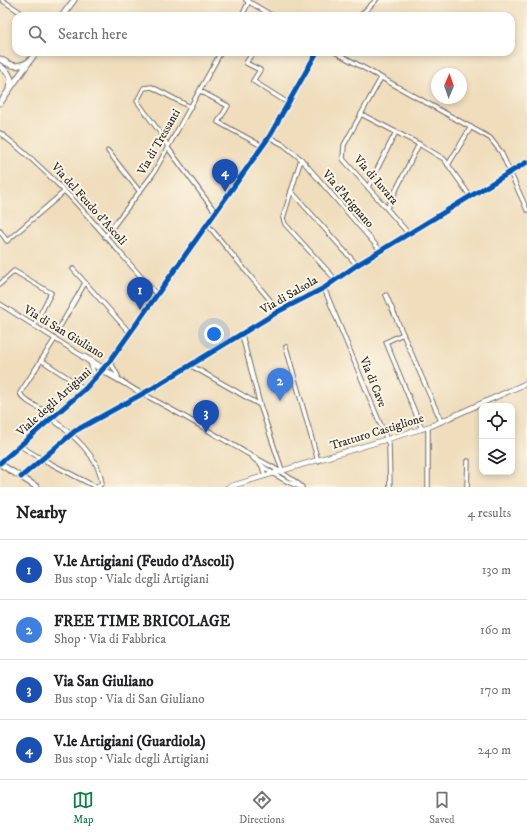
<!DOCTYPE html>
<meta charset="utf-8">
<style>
:root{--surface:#fff;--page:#f2f2f2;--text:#202124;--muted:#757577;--line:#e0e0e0;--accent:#0b8043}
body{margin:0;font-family:"IM FELL DW Pica",serif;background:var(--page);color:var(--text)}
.controls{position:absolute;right:12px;bottom:12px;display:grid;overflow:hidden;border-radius:8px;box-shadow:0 2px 6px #0003}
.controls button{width:36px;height:36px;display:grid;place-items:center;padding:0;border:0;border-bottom:1px solid var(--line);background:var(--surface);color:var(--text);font:20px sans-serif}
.compass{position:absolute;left:431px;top:68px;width:36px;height:36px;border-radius:50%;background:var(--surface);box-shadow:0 2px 6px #0003;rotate:2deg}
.you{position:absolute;left:214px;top:334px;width:14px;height:14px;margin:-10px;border:3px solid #fff;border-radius:50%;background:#1a73e8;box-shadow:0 0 0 6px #1a73e833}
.badge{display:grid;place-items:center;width:26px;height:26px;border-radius:50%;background:var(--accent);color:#fff;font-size:13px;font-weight:700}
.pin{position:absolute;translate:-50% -33px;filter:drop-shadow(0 1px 2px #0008)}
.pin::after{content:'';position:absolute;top:21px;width:14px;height:12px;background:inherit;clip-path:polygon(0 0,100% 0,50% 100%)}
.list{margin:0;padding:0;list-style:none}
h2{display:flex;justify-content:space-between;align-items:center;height:52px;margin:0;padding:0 16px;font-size:17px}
h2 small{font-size:13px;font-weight:400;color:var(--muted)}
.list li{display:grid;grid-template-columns:26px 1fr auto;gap:12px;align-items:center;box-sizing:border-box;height:60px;padding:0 16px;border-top:1px solid var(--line)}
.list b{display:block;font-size:15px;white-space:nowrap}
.list p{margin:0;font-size:13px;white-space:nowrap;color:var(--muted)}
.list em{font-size:13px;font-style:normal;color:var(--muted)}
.icon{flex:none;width:22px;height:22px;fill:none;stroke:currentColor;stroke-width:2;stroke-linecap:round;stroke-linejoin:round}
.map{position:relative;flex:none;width:527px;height:487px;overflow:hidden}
.search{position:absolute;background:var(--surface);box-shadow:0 2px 6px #0003;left:12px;right:12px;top:12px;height:44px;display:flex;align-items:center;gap:10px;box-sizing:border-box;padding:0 14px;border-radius:12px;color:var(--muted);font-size:15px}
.sheet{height:292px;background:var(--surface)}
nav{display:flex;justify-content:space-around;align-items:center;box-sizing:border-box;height:56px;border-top:1px solid var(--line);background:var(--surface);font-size:11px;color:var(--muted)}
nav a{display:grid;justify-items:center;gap:2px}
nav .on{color:var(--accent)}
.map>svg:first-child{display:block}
</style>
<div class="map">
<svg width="527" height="487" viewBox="0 0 527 487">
<rect width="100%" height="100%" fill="#fcf5e5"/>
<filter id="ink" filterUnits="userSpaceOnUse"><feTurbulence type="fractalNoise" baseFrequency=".025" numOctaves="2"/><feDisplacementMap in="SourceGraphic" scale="8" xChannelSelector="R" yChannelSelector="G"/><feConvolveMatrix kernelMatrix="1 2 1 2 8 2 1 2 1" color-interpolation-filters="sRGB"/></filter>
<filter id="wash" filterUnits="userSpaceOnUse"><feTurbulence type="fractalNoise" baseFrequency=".012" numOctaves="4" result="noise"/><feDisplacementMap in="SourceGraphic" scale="16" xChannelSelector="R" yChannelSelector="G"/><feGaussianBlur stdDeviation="0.9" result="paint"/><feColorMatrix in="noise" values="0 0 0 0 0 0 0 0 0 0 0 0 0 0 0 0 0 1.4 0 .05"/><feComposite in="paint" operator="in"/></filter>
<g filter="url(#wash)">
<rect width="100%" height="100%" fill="#efddbc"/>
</g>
<g filter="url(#ink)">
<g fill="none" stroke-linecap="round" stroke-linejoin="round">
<g stroke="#70695e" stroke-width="5.5">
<g id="minor">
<polyline points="2,0 26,16"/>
<polyline points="246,0 273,16"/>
<polyline points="242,16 249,1"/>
<polyline points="360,16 376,0"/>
<polyline points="253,52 246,63 260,70 253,81 288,103"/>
<polyline points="335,52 490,138 501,152 527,210"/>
<polyline points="381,78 344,145 343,159 409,234"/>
<polyline points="200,91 228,106 218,122 262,146"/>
<polyline points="190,107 152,87 144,88 137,101 164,138 168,148 216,213"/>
<polyline points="361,114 419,144 444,159 470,196"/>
<path d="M0,133C60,178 107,239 157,295"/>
<polyline points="269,137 284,145 301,159 381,251"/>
<polyline points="108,151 140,192"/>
<polyline points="301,159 283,218 285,224 335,279"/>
<polyline points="448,165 471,127"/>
<polyline points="368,187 396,132"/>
<polyline points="291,191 357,265"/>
<polyline points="387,208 419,144"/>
<polyline points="207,224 279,311"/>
<polyline points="0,231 7,241 65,191"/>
<polyline points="105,237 153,174 221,52"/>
<polyline points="73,269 130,333"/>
<polyline points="0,284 14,271 51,293 34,326"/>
<polyline points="324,288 389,445 390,487"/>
<polyline points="386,295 441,421"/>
<path d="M0,304L79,354C102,363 119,382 141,393C178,412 214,434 250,455C267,464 287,474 302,487"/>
<polyline points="58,330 85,283"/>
<polyline points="403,334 386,342 422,429"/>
<polyline points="242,335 260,405 282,470"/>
<polyline points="286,347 318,461"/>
<polyline points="81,356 102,371 125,384"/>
<polyline points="41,360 85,389"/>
<polyline points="110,361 118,376"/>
<polyline points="91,365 96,378"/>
<polyline points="190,365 260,405"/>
<path d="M54,418C45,408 26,405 20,393L55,339"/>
<path d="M52,419C72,434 99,456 102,483L98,487"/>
<polyline points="20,446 42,459 96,487"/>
<path d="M253,458C266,470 284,481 300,487"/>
<polyline points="0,463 85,389 110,361 269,137 317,52"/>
<polyline points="262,466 265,476"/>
<polyline points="21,477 75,431 153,388 279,311 324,288 357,265 527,162"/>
<polyline points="428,487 428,427"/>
<polyline points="467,487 468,461"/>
</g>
</g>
<g stroke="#70695e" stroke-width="6">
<polyline id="tertiary" points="228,487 431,426 527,383"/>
</g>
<g stroke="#70695e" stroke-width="7">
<g id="secondary">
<polyline points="62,16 74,0"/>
<path d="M0,59C10,65 17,69 28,62"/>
<polyline points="0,66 8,73 11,79 9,88"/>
<polyline points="0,103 36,52"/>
<polyline points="0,464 37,487"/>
</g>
</g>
<use href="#minor" stroke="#fff" stroke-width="3.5"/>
<use href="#tertiary" stroke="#fff" stroke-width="4.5"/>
<use href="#secondary" stroke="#fff" stroke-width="5"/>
<g stroke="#fcf5e5" stroke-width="8">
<g id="cycleway">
<polyline points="0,463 85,389 110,361 269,137 317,52"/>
<polyline points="21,477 75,431 153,388 279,311 324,288 357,265 527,162"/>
</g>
</g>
<use href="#cycleway" stroke="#0057b8" stroke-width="5"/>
</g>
</g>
<g text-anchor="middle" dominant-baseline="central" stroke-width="4" stroke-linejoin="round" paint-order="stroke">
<g font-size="12" fill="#2b2b2b" stroke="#fcf5e5">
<text transform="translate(159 142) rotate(-60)">Via di Tressanti</text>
<text transform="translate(376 180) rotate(49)">Via di Iuvara</text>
<text transform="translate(348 199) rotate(49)">Via d'Arignano</text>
<text transform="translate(89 204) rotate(48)">Via del Feudo d'Ascoli</text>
<text transform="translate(289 295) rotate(-30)">Via di Salsola</text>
<text transform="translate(64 332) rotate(31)">Via di San Giuliano</text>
<text transform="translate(373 382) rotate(68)">Via di Cave</text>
<text transform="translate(54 402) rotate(-42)">Viale degli Artigiani</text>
<text transform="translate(377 432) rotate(-17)">Tratturo Castiglione</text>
</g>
</g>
</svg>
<div class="controls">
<button><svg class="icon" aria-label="locate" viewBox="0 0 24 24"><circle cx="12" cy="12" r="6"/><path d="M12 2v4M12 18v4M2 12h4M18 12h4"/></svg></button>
<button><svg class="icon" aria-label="layers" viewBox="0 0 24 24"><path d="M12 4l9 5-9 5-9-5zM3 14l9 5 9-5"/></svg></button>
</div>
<svg class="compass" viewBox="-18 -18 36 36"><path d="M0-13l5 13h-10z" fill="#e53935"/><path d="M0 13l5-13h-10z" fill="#757577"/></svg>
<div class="you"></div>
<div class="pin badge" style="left:140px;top:310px;background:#1a4fb4">1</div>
<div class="pin badge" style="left:280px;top:401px;background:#3f7fe0">2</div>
<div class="pin badge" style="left:206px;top:433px;background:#1a4fb4">3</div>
<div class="pin badge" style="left:225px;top:192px;background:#1a4fb4">4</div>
<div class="search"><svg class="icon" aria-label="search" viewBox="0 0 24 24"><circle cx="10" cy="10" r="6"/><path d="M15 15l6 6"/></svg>Search here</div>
</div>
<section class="sheet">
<h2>Nearby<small>4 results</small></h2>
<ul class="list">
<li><span class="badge" style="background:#1a4fb4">1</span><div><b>V.le Artigiani (Feudo d'Ascoli)</b><p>Bus stop · Viale degli Artigiani</p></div><em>130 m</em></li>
<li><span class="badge" style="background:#3f7fe0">2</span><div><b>FREE TIME BRICOLAGE</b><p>Shop · Via di Fabbrica</p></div><em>160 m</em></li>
<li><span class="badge" style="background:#1a4fb4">3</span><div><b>Via San Giuliano</b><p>Bus stop · Via di San Giuliano</p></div><em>170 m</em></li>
<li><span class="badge" style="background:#1a4fb4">4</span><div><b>V.le Artigiani (Guardiola)</b><p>Bus stop · Viale degli Artigiani</p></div><em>240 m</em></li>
</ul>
</section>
<nav>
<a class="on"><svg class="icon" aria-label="map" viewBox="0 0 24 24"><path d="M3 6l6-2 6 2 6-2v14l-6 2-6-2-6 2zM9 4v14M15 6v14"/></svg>Map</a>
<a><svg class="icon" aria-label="directions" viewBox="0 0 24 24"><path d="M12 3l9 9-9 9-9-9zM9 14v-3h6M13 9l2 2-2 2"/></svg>Directions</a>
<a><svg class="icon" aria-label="saved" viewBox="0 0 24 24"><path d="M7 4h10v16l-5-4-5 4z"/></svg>Saved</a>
</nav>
